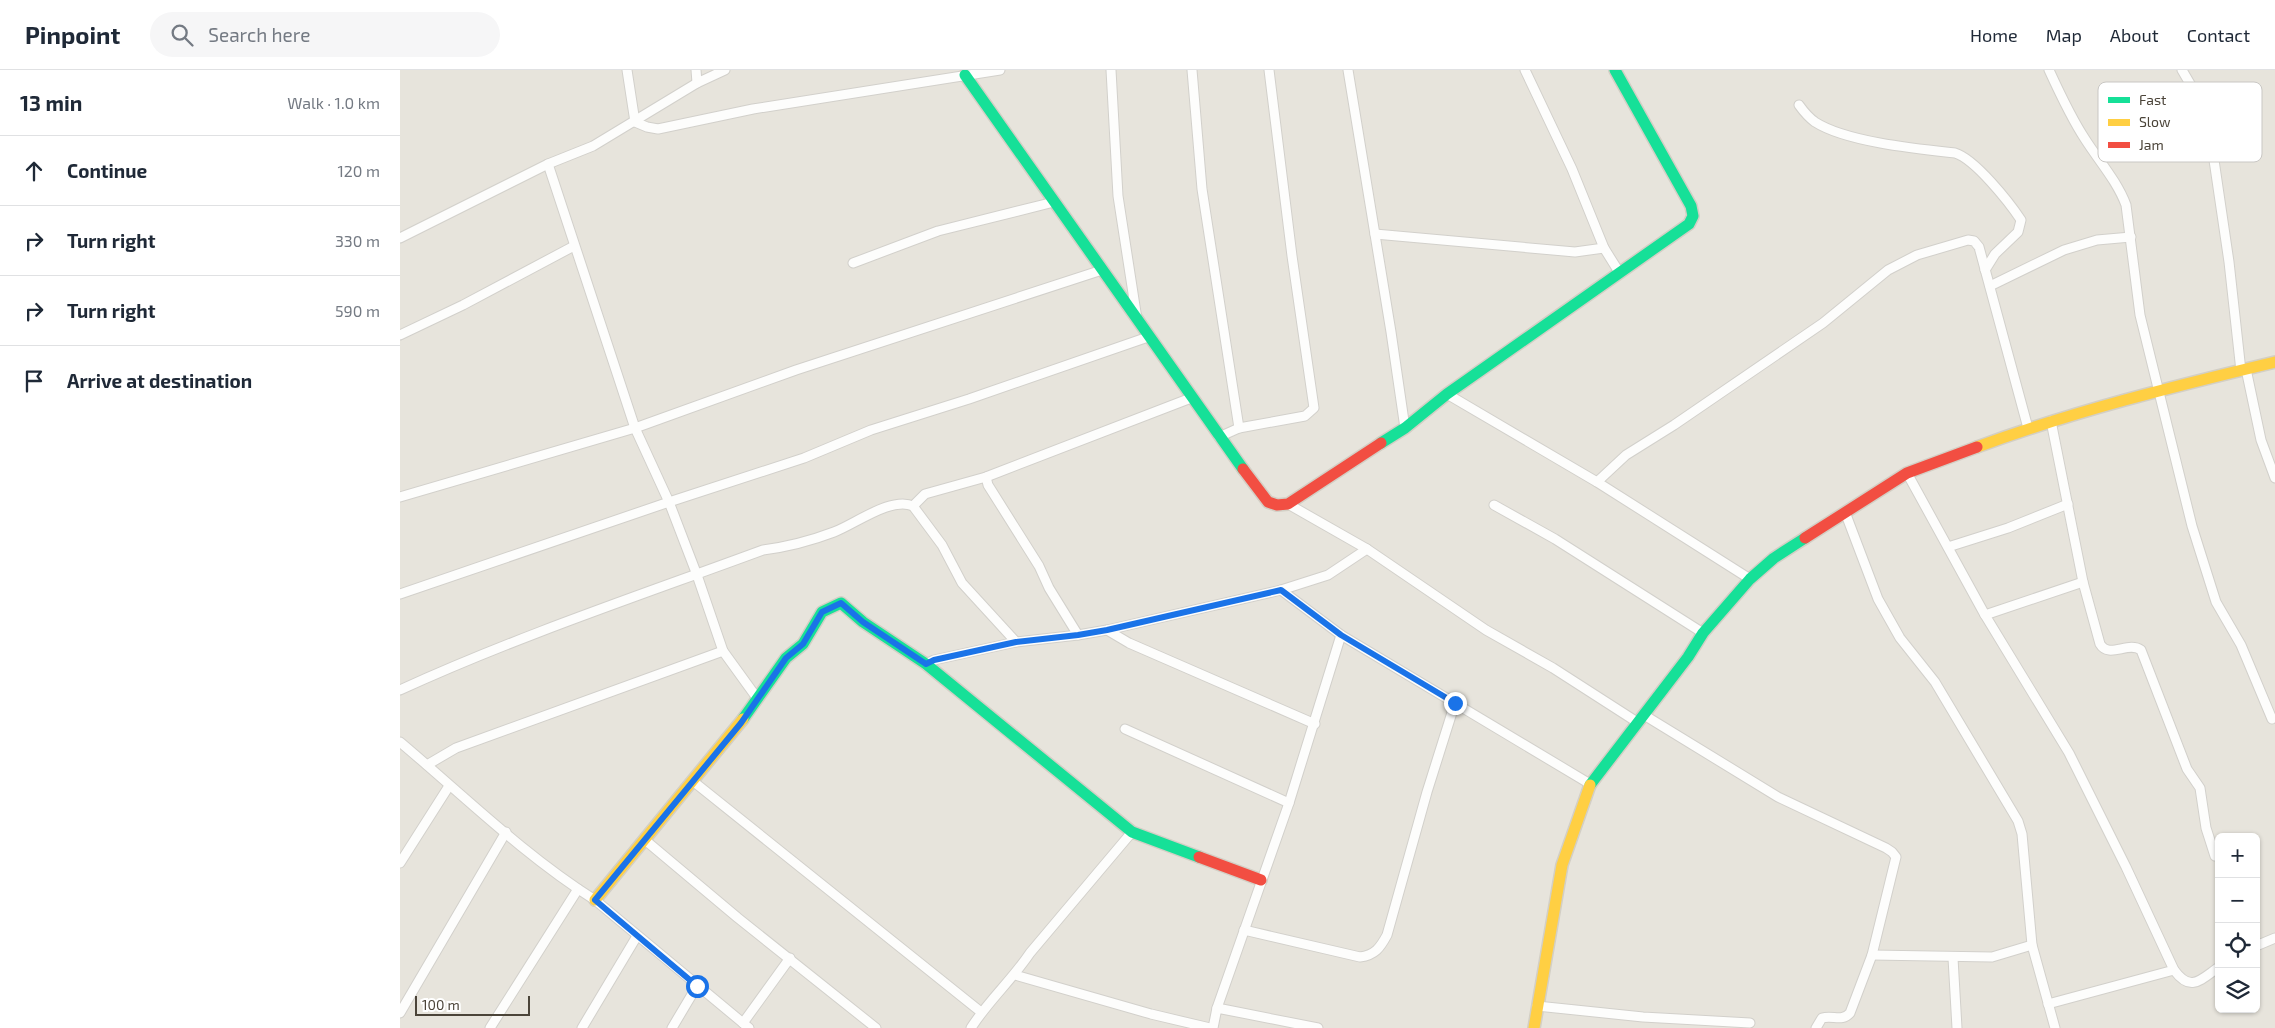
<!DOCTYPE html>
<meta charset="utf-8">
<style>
:root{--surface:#fff;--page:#f6f6f7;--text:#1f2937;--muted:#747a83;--line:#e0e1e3}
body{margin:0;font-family:"Exo 2",sans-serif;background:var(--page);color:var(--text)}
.controls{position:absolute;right:15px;bottom:15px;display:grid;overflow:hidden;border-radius:8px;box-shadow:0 1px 4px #0004}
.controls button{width:45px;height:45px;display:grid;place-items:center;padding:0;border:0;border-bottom:1px solid var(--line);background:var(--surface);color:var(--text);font:25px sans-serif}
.scale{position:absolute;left:15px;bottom:12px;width:115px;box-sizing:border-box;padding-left:5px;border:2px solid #4b4439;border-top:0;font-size:14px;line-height:18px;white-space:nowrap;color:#4b4439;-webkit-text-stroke:4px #fff;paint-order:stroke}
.stop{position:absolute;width:15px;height:15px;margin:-11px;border:4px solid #1a73e8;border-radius:50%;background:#fff}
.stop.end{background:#1a73e8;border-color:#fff;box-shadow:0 1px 5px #0008}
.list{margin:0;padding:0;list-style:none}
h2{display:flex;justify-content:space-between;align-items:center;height:65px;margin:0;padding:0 20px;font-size:21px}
h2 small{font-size:16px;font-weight:400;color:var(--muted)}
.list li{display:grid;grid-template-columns:32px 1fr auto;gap:15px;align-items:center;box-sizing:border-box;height:70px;padding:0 20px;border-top:1px solid var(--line)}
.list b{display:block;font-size:19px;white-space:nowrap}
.list em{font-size:16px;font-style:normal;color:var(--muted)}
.icon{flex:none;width:28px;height:28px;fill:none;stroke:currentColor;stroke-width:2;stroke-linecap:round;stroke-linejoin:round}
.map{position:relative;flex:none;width:1875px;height:958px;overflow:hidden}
header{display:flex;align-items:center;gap:30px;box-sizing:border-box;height:70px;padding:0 25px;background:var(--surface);border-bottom:1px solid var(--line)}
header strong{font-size:24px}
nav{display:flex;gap:28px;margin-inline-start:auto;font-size:18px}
.search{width:350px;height:45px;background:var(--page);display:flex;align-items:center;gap:12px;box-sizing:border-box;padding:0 18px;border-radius:28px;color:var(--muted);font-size:19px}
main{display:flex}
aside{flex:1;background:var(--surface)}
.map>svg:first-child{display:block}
</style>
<header>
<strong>Pinpoint</strong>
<div class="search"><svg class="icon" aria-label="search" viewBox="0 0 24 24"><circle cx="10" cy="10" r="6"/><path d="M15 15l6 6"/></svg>Search here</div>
<nav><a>Home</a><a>Map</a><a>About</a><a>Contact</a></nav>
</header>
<main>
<aside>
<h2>13 min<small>Walk · 1.0 km</small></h2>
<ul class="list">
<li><svg class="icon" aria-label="ahead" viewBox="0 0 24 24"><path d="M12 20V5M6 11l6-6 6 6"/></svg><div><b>Continue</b></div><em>120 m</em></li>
<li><svg class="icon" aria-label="right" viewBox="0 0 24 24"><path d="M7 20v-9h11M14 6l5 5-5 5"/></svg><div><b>Turn right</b></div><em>330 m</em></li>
<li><svg class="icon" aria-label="right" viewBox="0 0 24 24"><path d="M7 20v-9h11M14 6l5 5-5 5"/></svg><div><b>Turn right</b></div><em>590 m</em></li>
<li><svg class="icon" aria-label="arrive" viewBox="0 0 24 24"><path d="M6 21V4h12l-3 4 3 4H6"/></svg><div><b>Arrive at destination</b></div></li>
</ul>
</aside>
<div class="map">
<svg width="1875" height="958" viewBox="0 0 1875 958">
<rect width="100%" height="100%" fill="#f4f2ee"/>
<path fill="#e7e4dc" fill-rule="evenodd" d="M0,0H1875V958H0ZM1819,767H1856V939H1819Z"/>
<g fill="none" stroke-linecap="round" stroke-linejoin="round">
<g stroke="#d2d0cb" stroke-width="11">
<g id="street">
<polyline points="227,0 235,52 247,57 258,59 353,39 600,0"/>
<polyline points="296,0 297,13"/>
<polyline points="711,0 718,126 737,249"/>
<polyline points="792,0 802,119 839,358"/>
<polyline points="948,0 991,262 1005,358"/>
<polyline points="1125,0 1172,99 1204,178 1219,202"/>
<path d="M1649,0C1660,24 1671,48 1685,69C1699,91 1717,111 1726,135L1740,245L1792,456L1816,532L1841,575L1872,649"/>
<polyline points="1782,0 1803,36 1810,63 1829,192 1841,301"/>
<path d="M1399,35C1404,42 1408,47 1415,52C1446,72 1518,79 1555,83C1575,89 1609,132 1621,150L1618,162L1595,184L1585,200"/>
<polyline points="148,94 235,358 269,432 297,505 323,581 357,628"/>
<polyline points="975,164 1175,182 1204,178"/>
<polyline points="0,168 148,94 193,76 297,13 325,0"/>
<polyline points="453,193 538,161 654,132"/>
<polyline points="1590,216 1664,180 1697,170 1731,167"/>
<polyline points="0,265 63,235 174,176"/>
<polyline points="1846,299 1861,370 1875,408"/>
<polyline points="1047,324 1197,412 1350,509"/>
<path d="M1651,351L1683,512L1700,574C1709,589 1728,571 1741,580L1787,699L1800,718L1806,758L1815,786"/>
<polyline points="819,367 839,358 905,346 914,338 892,186 869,0"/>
<path d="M1507,403L1585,545L1669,683L1726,797L1774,900C1791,923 1800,910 1819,897"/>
<polyline points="586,407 588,415 639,496 649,518 678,565"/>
<polyline points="1197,412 1226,385 1274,355 1423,253 1488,200 1517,185 1568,170 1574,171 1579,177 1628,358"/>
<polyline points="0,427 235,358 396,300 702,200"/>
<polyline points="888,434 967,479 1086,560 1153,598 1237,652"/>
<polyline points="1094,435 1155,469 1303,563"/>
<polyline points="513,436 525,424 586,407 791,328"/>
<polyline points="1445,442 1478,529 1500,568 1535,612 1618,751 1622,764 1632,875 1655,958"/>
<polyline points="1548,477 1608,458 1668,434"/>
<polyline points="881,520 941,565 1190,714"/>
<polyline points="0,524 269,432 404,388 471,360 569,329 748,267"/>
<polyline points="1585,545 1683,512"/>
<polyline points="707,560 729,573 915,654"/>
<polyline points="526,594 534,590 616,572 678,565 707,560 881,520 928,505 967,479"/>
<path d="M0,620C118,566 241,525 363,480C386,477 413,470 434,462C455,454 492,426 513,436L542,475L562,513L616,572"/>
<path d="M1244,645L1378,727L1486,778L1492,782L1496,787L1472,885L1450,943C1442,952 1433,945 1422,948L1416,958"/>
<polyline points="725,659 889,733"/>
<path d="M0,672C63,725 125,786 195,830L349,958"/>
<polyline points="27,695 56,678 323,581"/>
<polyline points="294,712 581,942"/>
<polyline points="245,770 338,848 476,958"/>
<polyline points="0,793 49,716"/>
<path d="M844,860L960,887C975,885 980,878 987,865L1027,722L1055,633"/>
<polyline points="1856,876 1875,868"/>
<polyline points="1472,885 1592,887 1632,875"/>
<polyline points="1553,888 1557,958"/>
<polyline points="615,905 751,944 810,958"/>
<polyline points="1648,934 1774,900"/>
<polyline points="1137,936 1243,947 1350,953"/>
<polyline points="817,938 889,733 941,565"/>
<polyline points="0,943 106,762"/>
<polyline points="343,953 390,888"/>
<polyline points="90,958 178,819"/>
<polyline points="182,958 237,866"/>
<polyline points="272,958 297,916"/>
<path d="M571,958C588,931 612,910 630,883L732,762"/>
<polyline points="813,958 817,938 918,958"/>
</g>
</g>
<g stroke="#d3cfc5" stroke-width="14">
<g id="fast">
<polyline points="565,5 843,399"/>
<polyline points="981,373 1005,358 1047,324 1289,154 1293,146 1291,136 1215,0"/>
<polyline points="343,649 386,588 403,574 422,542 441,533 463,552 526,594 732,762 799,787"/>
<polyline points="1190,715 1288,587 1303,563 1350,509 1374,488 1405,468"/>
</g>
</g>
<g stroke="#d3cfc5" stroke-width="14">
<g id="slow">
<path d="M1577,377C1674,341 1775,316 1875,292"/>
<polyline points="195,830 343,649"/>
<polyline points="1134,958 1162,795 1190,715"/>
</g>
</g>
<g stroke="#d3cfc5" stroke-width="14">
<g id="jam">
<polyline points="843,399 868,432 877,435 888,434 981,373"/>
<polyline points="1405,468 1507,403 1577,377"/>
<polyline points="799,787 861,810"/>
</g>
</g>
<use href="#street" stroke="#fdfdfc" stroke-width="9"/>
<use href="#fast" stroke="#16e098" stroke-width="11"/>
<use href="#slow" stroke="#ffcf43" stroke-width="11"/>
<use href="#jam" stroke="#f24e42" stroke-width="11"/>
</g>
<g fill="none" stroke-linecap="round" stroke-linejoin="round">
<polyline stroke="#1a73e8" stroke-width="6" points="297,916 195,830 341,653 386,588 403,574 422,542 441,533 463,552 526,594 534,590 616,572 678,565 707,560 881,520 941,565 1055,633"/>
</g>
<rect x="1698" y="12" width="164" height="80" rx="8" fill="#fff" stroke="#c9c7c4" stroke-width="1"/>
<rect x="1708" y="27" width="22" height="6" fill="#16e098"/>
<rect x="1708" y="49" width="22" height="7" fill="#ffcf43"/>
<rect x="1708" y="72" width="22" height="6" fill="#f24e42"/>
<g font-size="14" fill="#4b4439">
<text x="1739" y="35">Fast</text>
<text x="1739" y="57">Slow</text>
<text x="1739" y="80">Jam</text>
</g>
</svg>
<div class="controls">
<button>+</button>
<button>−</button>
<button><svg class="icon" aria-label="locate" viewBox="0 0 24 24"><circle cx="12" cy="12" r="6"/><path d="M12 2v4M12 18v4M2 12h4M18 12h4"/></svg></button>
<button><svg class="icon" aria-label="layers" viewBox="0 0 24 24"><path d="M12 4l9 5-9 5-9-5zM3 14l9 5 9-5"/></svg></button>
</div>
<div class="scale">100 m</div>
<div class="stop" style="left:297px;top:916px"></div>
<div class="stop end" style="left:1055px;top:633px"></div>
</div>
</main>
